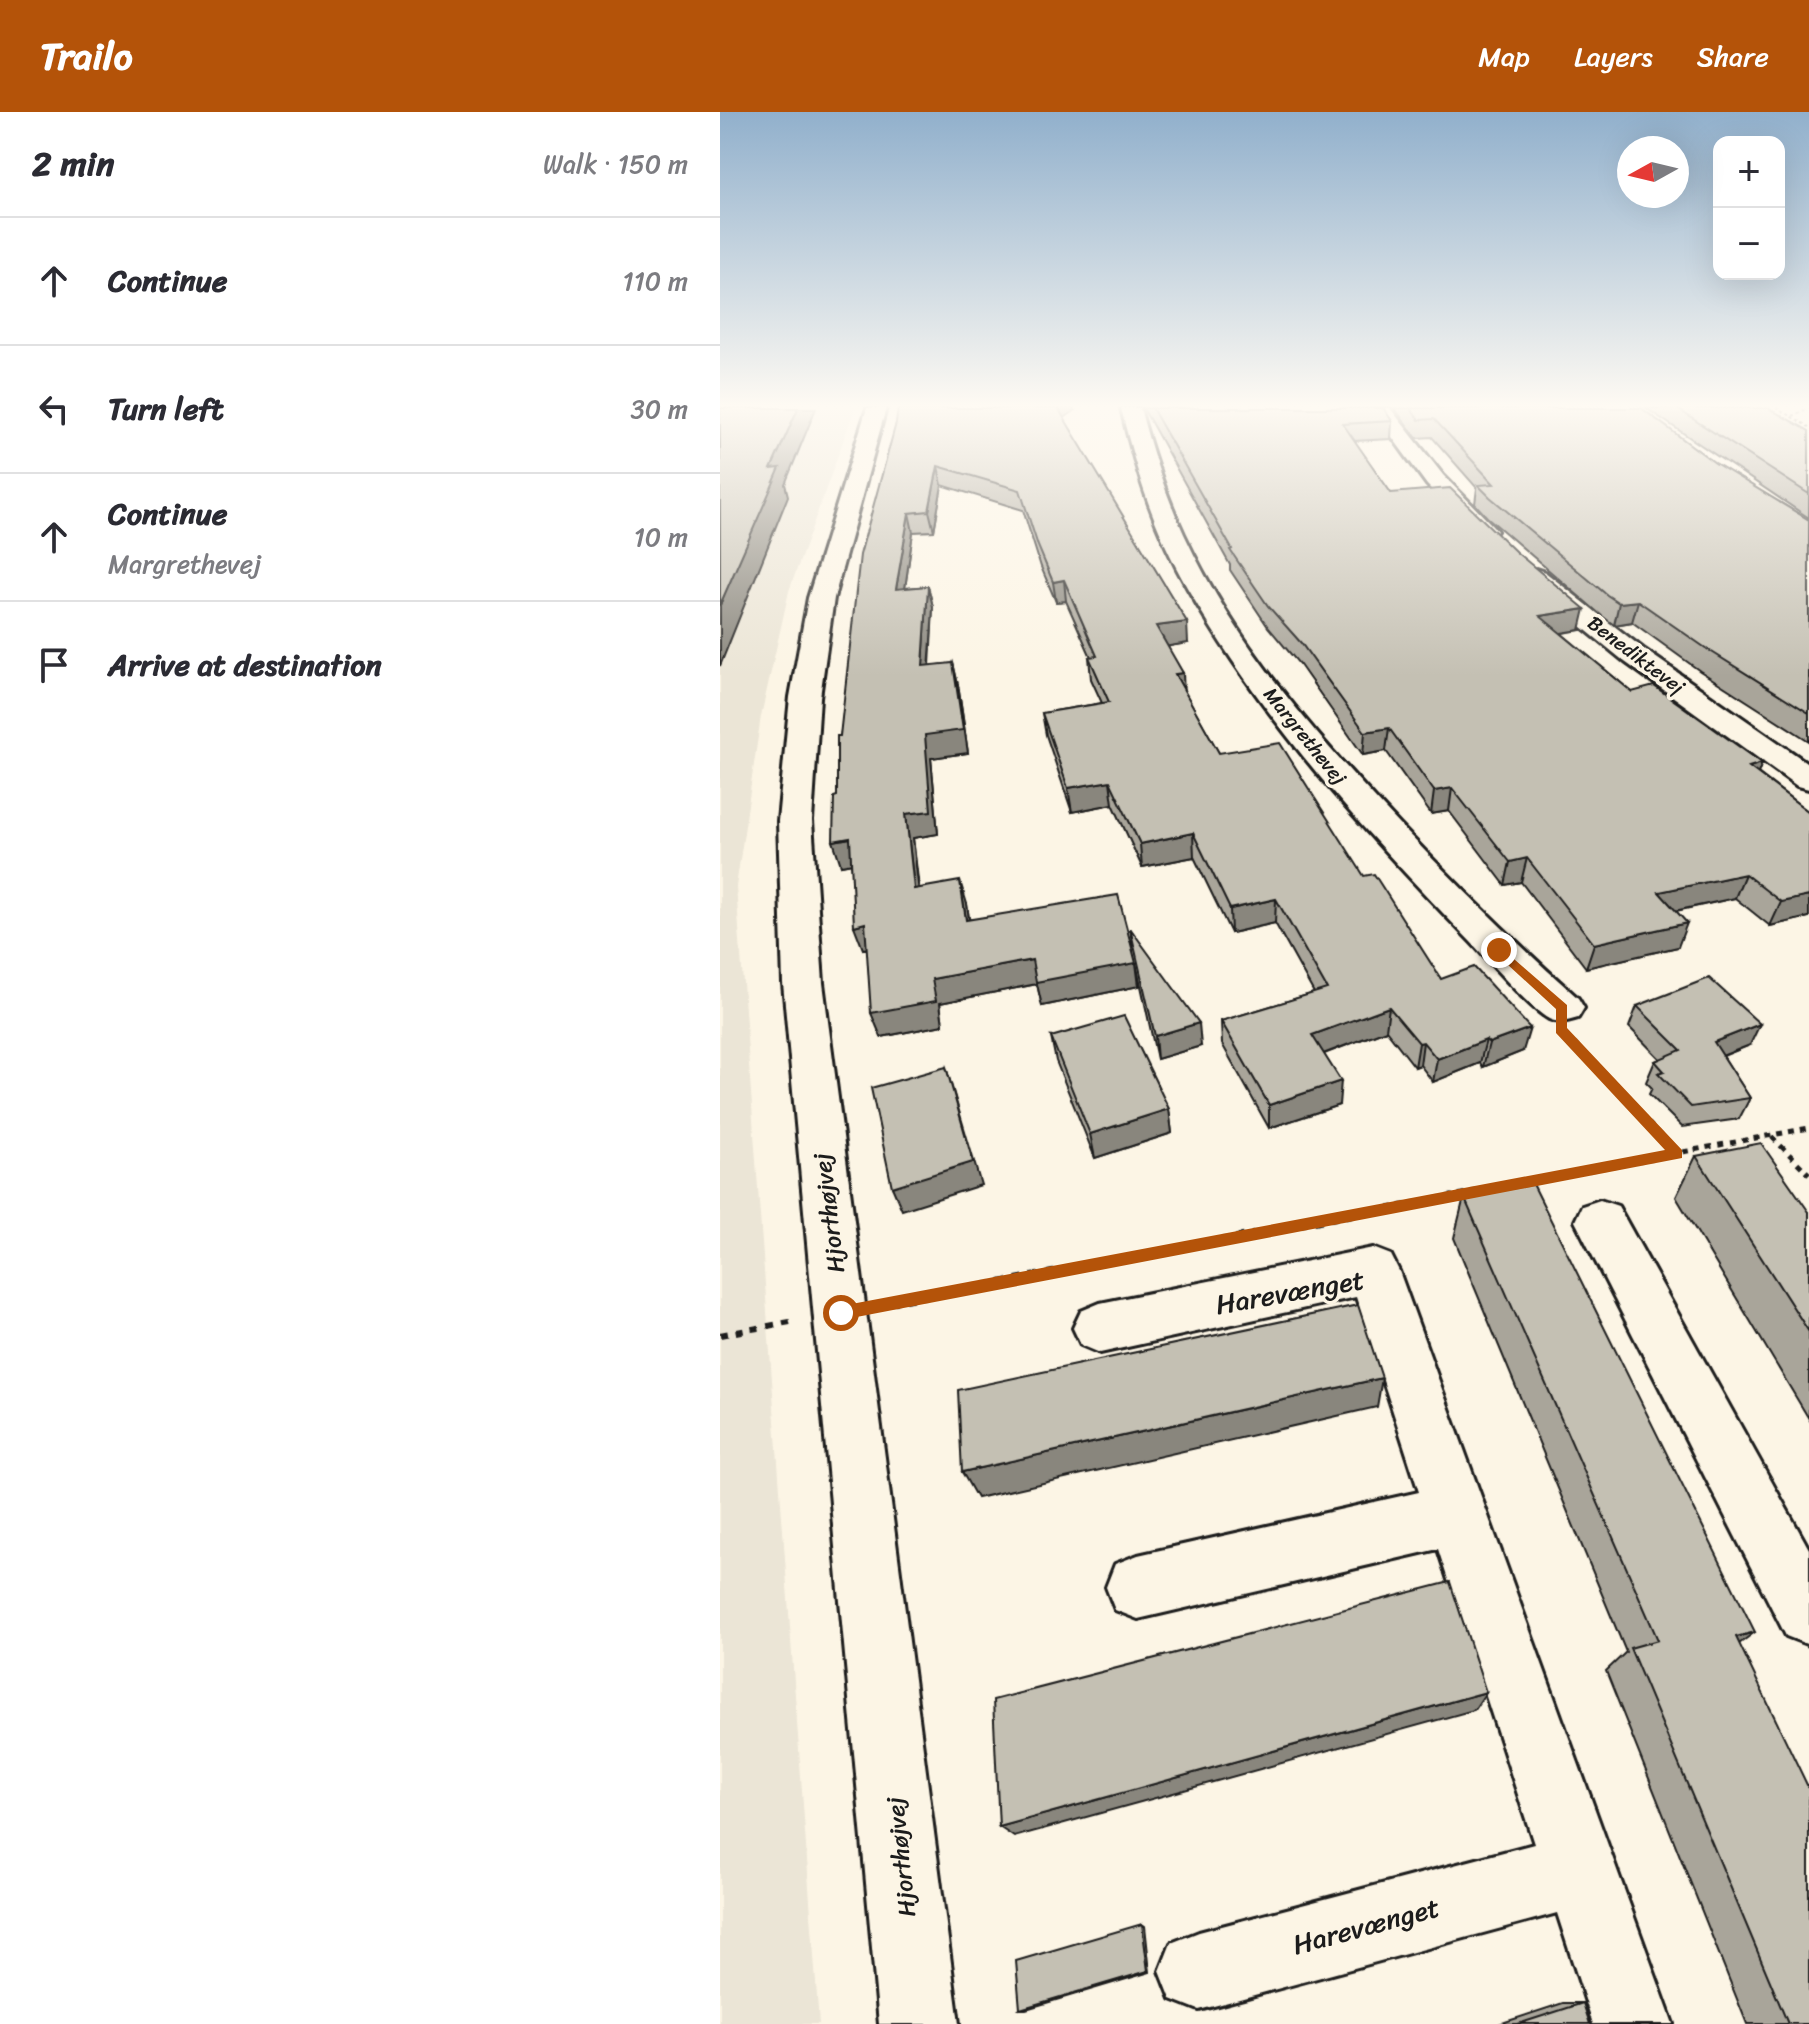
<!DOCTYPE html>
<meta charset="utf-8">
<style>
:root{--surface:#fff;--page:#f7f7f7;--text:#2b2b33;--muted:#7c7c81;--line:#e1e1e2;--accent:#b45309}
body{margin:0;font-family:Sriracha,sans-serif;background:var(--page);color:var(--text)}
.controls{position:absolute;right:24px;top:24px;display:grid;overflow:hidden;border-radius:16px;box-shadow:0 8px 32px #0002}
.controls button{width:72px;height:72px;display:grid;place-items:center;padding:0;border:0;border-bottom:2px solid var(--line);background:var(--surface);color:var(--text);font:40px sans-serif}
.compass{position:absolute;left:897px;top:24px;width:72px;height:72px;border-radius:50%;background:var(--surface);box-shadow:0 8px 32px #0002;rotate:262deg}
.stop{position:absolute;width:24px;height:24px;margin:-18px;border:6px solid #b45309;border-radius:50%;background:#fff}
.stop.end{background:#b45309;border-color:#fff;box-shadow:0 2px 8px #0008}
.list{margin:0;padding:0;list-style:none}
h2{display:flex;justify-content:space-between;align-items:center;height:104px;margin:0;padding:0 32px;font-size:34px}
h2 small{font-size:26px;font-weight:400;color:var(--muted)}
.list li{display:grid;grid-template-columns:52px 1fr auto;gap:24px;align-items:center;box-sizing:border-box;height:128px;padding:0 32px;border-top:2px solid var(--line)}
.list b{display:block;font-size:30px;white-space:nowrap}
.list p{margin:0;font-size:26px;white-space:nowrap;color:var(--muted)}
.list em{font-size:26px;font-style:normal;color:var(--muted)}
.icon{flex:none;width:44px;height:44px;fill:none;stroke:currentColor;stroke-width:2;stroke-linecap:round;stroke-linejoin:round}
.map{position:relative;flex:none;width:1089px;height:1912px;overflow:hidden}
header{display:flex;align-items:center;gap:48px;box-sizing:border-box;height:112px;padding:0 40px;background:var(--accent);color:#fff}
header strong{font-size:38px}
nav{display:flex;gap:44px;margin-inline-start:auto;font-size:28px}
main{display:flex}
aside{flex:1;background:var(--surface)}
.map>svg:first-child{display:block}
</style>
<header>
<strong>Trailo</strong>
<nav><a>Map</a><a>Layers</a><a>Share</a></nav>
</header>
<main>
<aside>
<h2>2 min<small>Walk · 150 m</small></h2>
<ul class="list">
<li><svg class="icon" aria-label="ahead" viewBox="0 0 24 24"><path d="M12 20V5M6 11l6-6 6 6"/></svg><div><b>Continue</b></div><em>110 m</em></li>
<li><svg class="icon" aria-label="left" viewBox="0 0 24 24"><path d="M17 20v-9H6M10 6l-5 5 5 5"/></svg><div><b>Turn left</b></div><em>30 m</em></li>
<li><svg class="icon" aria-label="ahead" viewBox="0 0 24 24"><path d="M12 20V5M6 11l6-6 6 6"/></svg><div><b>Continue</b><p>Margrethevej</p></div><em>10 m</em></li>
<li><svg class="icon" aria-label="arrive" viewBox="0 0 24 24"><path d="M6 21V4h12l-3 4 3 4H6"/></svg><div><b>Arrive at destination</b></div></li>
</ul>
</aside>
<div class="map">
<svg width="1089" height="1912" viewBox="0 0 1089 1912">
<rect width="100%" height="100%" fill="#fcf5e5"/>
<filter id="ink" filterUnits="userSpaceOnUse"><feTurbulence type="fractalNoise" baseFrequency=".0125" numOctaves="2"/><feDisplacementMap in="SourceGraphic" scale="16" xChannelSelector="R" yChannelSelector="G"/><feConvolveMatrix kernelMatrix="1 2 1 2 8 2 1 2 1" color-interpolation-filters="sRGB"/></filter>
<g filter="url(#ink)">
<polygon fill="#ebe5d6" points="0,296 135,296 69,479 41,604 16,775 99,1912 0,1912"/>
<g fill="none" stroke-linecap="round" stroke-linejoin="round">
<g stroke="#1c1c1c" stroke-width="6">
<g id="street">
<polygon points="147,296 166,296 114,486 100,585 92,709 103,871 239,1912 159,1912 63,871 58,709 70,585 88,486"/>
<path d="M401,296H420C432,340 445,381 464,422C515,532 597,625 680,713C737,773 796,831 858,886L864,896L858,906C848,909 839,912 829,907C809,896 768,848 751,830C646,722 543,609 468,477C435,420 416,360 401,296Z"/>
<polygon points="651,296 670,296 723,363 773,414 777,419 773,424 757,424 707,373"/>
<polygon points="816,457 825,460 925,538 1089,652 1089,677 1077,674 905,550 807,470 803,465 807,460"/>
<polygon points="880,1088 898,1094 1089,1437 1089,1533 1066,1524 855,1109 862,1094"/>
<polygon points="653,1136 671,1143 679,1159 953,1912 873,1912 837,1801 479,1898 451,1887 440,1859 451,1831 479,1820 814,1732 718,1437 418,1507 395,1498 386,1475 395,1452 418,1443 699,1380 636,1185 380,1241 361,1233 353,1216 361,1199 380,1191"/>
</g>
</g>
<g stroke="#1c1c1c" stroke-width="2" stroke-dasharray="3 3" stroke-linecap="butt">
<polyline points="1056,296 1089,315"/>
<polyline points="1072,304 1089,296"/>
</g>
<g stroke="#1c1c1c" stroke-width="5" stroke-dasharray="6 6" stroke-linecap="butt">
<polyline points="854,932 956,1041"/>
<polyline points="1052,1025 1089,1062"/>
<polyline points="621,1105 1089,1016"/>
</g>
<g stroke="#1c1c1c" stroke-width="6" stroke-dasharray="8 8" stroke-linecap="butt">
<polyline points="170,1191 632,1103"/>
<polyline points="0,1223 70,1210"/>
</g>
<use href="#street" fill="#fcf5e5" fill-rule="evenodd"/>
</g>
<g fill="#a9a59a" stroke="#1c1c1c" stroke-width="2">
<polygon points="423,296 663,296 672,309 671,327 634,329 671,381 860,518 841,521 912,580 1042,651 1038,661 1089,700 1089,805 1050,814 1015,786 956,799 958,835 866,856 801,770 785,773 729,699 711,702 666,639 643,643 580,553 548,515 510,458 510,453"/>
<polygon points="674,296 921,296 995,351 1089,408 1089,629 980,559 912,510 894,513 882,504 767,405 755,392 757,376 712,325 697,326"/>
<polygon points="926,296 1048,296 1089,319 1089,406"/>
<polygon points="354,299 344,306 468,531 448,534 464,579 499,641 644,764 721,867 803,939 763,955 760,951 713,970 700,953 695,955 666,918 604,942 619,993 549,1016 502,932 501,909 594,881 555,811 511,821 474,745 422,755 393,692 352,700 326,623 322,601 382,591 371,567 369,545 371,545 346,489 336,490 321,455 303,398 222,373 214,419 193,420 185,476 208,474 213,495 210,554 233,551 238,573 248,641 211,646 218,722 193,726 199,776 247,792 249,807 413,839 410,816 481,934 437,947 416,851 419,874 322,894 317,872 220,891 223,913 161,925 147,837 143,837 131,751 121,753 117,684 120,624 176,311"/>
<polygon points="917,894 1030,933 1003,944 1030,986 1019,1007 962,1015 929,982 932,976 926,970 935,949 940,947 909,915"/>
<polygon points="331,925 449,997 452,1021 375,1046 336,949"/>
<polygon points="976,1044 1089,1100 1089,1307 956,1085"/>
<polygon points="744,1085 1019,1532 1089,1912 1027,1912 886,1559 906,1540 734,1126"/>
<polygon points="843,1891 863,1891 870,1912 779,1912"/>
</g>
<g fill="#89867d" stroke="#1c1c1c" stroke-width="2">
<polygon points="78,296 96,296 65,372 68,384 0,554 0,493 51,357"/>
<polygon points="336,296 353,296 354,299 338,310"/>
<polygon points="218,354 222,373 214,419 209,399"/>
<polygon points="189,401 193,420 182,498 176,477"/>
<polygon points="344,468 346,489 336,490 333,470"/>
<polygon points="208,474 213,495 208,576 203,554"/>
<polygon points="918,489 912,510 894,513 899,491"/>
<polygon points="865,497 860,518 816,525 820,504"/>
<polygon points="467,510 468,531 438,536 436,514"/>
<polygon points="233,551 238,573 248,641 211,646 218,722 193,726 201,800 194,777 186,702 205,623"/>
<polygon points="463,561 464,583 455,562"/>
<polygon points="669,616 666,639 643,643 645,620"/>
<polygon points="1042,651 1033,674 1029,655"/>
<polygon points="390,669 393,692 352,700 348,676"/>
<polygon points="732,676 729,699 711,702 714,679"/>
<polygon points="473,721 474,745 422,755 420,732"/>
<polygon points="130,726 138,750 121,753 113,729"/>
<polygon points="807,746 801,770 785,773 790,750"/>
<polygon points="1025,762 1015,786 931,804 939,780"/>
<polygon points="240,769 247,792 252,832 246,808"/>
<polygon points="1089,784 1089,805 1050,814 1061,790"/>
<polygon points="556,787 555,811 511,821 510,797"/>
<polygon points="145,811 154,835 143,837 134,814"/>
<polygon points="967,811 958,835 866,856 874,832"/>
<polygon points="312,848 416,851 419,874 322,894 317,872 220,891 223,913 161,925 151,901 212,867"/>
<polygon points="669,895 666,918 590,947 592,923"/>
<polygon points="479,911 481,934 437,947 435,924"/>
<polygon points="1040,912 1030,933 984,951 994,930"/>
<polygon points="810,916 803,939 763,955 769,931"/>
<polygon points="766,928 760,951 713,970 717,947"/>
<polygon points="703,930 700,953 695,955 699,931"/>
<polygon points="226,955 261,1073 182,1098 172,1075"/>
<polygon points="621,969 619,993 549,1016 549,993"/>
<polygon points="449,997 452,1021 375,1046 370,1022"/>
<polygon points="662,1266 657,1295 257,1386 242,1360"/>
<polygon points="1035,1520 1003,1544 1016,1525"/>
<polygon points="766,1580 754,1598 294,1725 279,1715"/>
<polygon points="422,1812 425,1814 430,1860 306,1897 300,1897"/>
</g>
<g fill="#c4c0b3" stroke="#1c1c1c" stroke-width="2">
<polygon points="0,296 78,296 51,357 60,356 0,493"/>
<polygon points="178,296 338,296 467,510 436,514 463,561 455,562 499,641 560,631 644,764 654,762 721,867 754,855 810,916 769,931 766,928 717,947 703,930 699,931 669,895 592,923 621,969 549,993 501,909 607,877 556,787 510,797 473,721 420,732 390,669 348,676 322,601 389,590 369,545 377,544 344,468 333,470 318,434 300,378 218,354 209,399 189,401 176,477 208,474 203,554 233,551 243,618 205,623 211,699 186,702 194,777 240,769 246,808 398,783 416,851 316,870 312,848 212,867 216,889 151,901 145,811 134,814 130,726 113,729 114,685 117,684 117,624 120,624 140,443 176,311"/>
<polygon points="432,296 663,296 672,309 623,312 671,381 730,376 796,440 865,497 820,504 912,580 934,574 1042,651 1029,655 1089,700 1089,784 1061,790 1025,762 939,780 967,811 874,832 807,746 790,750 732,676 714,679 669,616 645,620 581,531 548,494 510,438 512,437"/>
<polygon points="690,296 921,296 995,351 1089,408 1089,601 987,537 918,489 899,491 887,483 770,385 758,373 774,372 714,307 699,308"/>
<polygon points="956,296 1048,296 1089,319 1089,382"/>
<polygon points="410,816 479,911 435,924"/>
<polygon points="989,866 1040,912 994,930 1030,986 971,995 938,961 944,959 935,949 961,938 917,894"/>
<polygon points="404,904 449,997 370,1022 331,925"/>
<polygon points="226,955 253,1050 172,1075 151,976"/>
<polygon points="1041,1031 1089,1100 1089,1220 976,1044"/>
<polygon points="813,1072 1035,1520 1016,1525 1089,1677 1089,1912 1068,1912 910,1536 938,1528 744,1085"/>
<polygon points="638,1193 662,1266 242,1360 238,1278"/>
<polygon points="730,1470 766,1580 279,1715 273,1588"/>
<polygon points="422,1812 428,1859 300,1897 296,1849"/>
<polygon points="863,1891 870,1912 798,1912"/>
</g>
</g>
<linearGradient id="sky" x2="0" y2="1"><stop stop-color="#91b0cc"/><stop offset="0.52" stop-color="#fefaf3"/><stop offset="1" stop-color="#fefaf3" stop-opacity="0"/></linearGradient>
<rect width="1089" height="564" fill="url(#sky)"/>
<polygon fill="#b45309" points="779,834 847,893 847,916 962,1038 962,1046 121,1208 115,1206 115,1196 121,1194 945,1038 836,921 836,897 775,841 775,835"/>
<g text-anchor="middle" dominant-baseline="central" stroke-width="7" stroke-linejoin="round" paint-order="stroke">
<g font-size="20" fill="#1c1c1c" stroke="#fcf5e5">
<text transform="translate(916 543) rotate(37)">Benediktevej</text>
<text transform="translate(585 624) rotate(51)">Margrethevej</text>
</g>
<g font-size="24" fill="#1c1c1c" stroke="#fcf5e5">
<text transform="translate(109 1101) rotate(-97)">Hjorthøjvej</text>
<text transform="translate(181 1745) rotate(-96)">Hjorthøjvej</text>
</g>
<g font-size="28" fill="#1c1c1c" stroke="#fcf5e5">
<text transform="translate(570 1180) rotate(-10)">Harevænget</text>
<text transform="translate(646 1814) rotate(-15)">Harevænget</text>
</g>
</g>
</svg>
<div class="controls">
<button>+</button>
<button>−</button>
</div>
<svg class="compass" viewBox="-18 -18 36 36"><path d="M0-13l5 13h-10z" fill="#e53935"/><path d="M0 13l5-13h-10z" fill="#7c7c81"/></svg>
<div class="stop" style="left:121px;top:1201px"></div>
<div class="stop end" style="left:779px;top:838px"></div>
</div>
</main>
